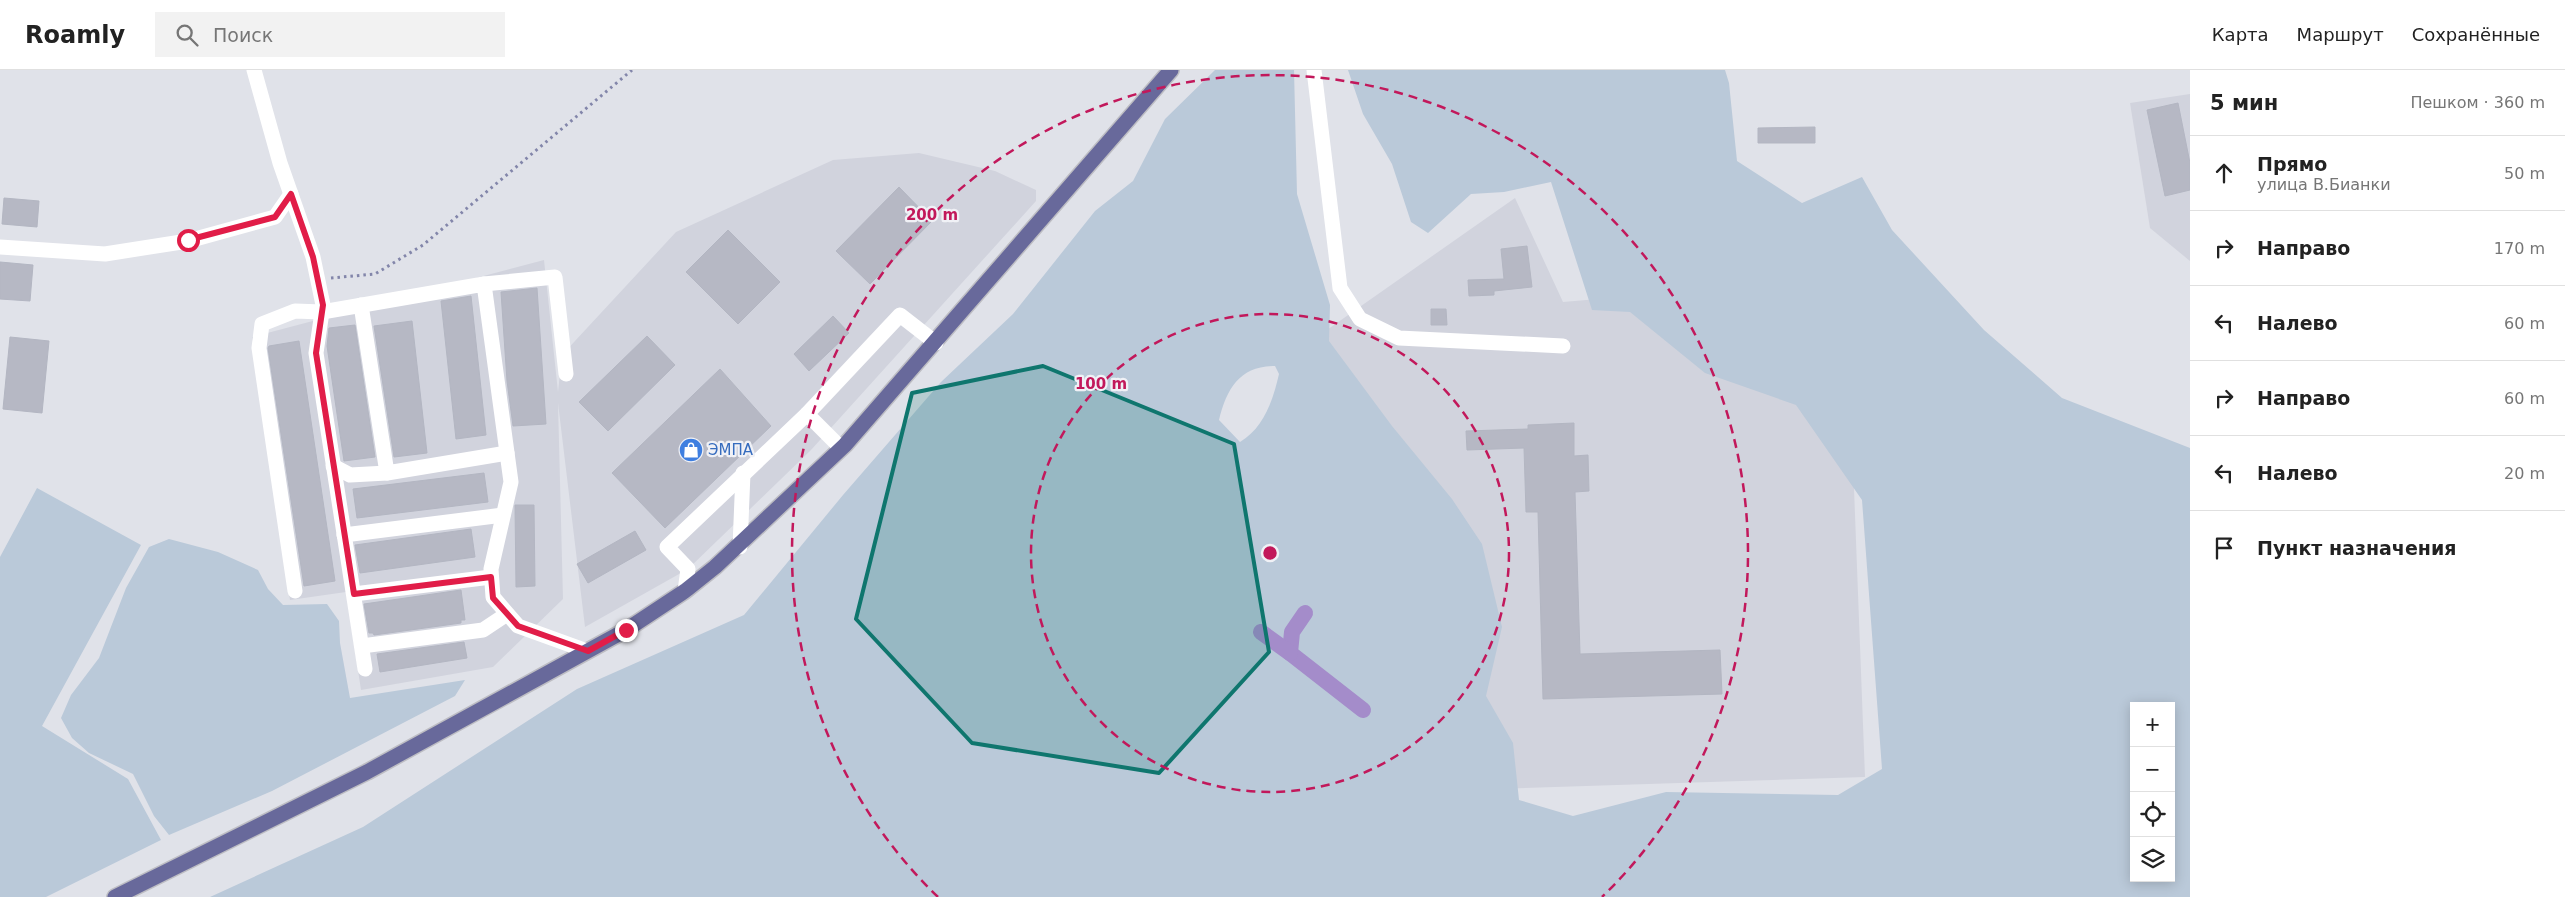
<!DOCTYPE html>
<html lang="ru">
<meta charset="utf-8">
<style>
:root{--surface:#fff;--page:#f2f2f2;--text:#222;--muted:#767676;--line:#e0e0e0}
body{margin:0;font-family:"DejaVu Sans",sans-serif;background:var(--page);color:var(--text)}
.controls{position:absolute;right:15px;bottom:15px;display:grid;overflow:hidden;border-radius:0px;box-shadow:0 2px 12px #0003}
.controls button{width:45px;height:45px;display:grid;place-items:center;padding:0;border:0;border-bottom:1px solid var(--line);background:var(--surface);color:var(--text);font:25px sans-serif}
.stop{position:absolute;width:15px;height:15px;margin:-11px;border:4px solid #e11d48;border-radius:50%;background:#fff}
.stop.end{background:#e11d48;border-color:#fff;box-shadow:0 1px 5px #0008}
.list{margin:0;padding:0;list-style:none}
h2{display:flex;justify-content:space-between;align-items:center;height:65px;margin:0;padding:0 20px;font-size:21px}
h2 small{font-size:16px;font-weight:400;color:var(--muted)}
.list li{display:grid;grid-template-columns:32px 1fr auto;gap:15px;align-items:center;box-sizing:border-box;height:75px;padding:0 20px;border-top:1px solid var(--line)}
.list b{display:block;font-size:19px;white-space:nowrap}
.list p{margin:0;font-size:16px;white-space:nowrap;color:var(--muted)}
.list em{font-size:16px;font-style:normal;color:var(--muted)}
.icon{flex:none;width:28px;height:28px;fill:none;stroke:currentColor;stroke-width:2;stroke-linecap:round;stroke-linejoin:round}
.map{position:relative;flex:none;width:2190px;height:827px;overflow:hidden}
header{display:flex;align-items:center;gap:30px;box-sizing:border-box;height:70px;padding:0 25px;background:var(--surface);border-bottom:1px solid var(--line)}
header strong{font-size:24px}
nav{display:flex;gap:28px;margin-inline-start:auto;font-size:18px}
.search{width:350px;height:45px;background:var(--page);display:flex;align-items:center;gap:12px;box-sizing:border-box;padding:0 18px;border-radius:0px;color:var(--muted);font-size:19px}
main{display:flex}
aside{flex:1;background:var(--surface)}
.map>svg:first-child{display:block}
</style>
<header>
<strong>Roamly</strong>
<div class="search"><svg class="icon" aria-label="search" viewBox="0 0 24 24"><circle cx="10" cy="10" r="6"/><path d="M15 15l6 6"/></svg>Поиск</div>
<nav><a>Карта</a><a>Маршрут</a><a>Сохранённые</a></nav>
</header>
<main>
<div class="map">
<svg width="2190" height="827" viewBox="0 0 2190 827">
<rect width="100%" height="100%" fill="#e0e2e9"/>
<g fill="#d1d3dd">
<polygon points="2190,24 2190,191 2150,158 2130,33"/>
<polygon points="919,83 995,101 1036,120 1036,131 811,380 688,499 585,557 558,333 563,529 493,597 361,620 346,522 290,530 252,267 544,190 558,322 562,285 676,162 833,90"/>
<polygon points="1515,128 1563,232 1656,224 1848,261 1865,707 1343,724 1314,269"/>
</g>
<g fill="#bac9d9" fill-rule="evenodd">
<path d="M1215,0H1294L1297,124L1330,235L1329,271L1392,356L1452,429L1482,474L1502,557L1486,626L1513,673L1519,730L1573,746L1666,722L1838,725L1882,699L1862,430L1796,335L1705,303L1630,242L1592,240L1551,112L1504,122L1471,124L1428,163L1411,152L1392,94L1363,44L1348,0H1725L1729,13L1737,91L1802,133L1862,107L1892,160L1984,260L2062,328L2190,378V827H210L363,757L577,619L744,545L843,425L941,312L1013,244L1095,141L1133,111L1165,49ZM1275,296L1279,304C1273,330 1264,358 1240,372L1219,350C1227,318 1240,296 1275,296ZM2134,636H2171V808H2134Z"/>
<polygon points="37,418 141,475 42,656 128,709 161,770 46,827 0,827 0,487"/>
<polygon points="169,469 218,482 258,500 268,519 283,535 327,534 339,551 340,573 350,628 465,610 455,626 272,721 169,765 154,746 133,704 89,683 72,668 61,648 71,625 99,588 126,518 149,477"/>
</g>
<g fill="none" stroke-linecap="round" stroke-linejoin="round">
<g stroke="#a48cca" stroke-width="16">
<polyline points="1305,543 1292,562 1290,583 1363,640"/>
<polyline points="1261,562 1290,583"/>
</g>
</g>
<g fill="#b6b8c4" stroke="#b3b6c2">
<polygon points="2178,33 2190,93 2190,120 2165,126 2147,40"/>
<polygon points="1815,57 1815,73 1758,73 1758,58"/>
<polygon points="899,117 932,151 870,214 836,181"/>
<polygon points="4,128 39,131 37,157 2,154"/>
<polygon points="728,160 780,212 738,254 686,202"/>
<polygon points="1527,176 1532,217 1494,221 1494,225 1469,226 1468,210 1504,209 1501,179"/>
<polygon points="0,192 33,195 30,231 0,229"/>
<polygon points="537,218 546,354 513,356 507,311 501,222"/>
<polygon points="471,226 486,365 456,369 441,231"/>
<polygon points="1431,239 1446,239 1447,255 1431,255"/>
<polygon points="833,246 849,263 809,301 794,284"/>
<polygon points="412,251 427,383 394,387 374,256"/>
<polygon points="355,255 375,387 344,391 327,276 329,258"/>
<polygon points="647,266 675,295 608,361 579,332"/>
<polygon points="10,267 49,271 42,343 3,339"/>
<polygon points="299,271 335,511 304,516 268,278 269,276"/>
<polygon points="720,299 771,356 665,458 612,403"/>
<polygon points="1574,353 1574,386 1588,385 1589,421 1575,422 1580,584 1720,580 1722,624 1543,629 1538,442 1526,442 1524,378 1467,380 1466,361 1528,359 1528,355"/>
<polygon points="484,403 488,432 357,448 353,419"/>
<polygon points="515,435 534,435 535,516 516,517"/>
<polygon points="471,459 475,487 360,503 355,475"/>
<polygon points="635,461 646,480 588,513 577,494"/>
<polygon points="461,520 465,550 461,550 461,553 374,565 373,563 369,563 364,534"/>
<polygon points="464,572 467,588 380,602 377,584"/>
</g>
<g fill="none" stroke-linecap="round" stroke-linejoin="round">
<g stroke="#bdbdc3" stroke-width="18">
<polyline id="major" points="115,827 367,702 626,560 685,521 715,497 845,375 1171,0"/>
</g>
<polyline stroke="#8386aa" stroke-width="3" stroke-dasharray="2.5 4" stroke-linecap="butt" points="331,208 375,204 423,175 632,0"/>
<g stroke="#fff" stroke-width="15">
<polyline points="254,0 280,93 313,187 323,235 316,283 365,599"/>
<polyline points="1314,0 1340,218 1360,249 1399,268 1563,276"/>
<polyline points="0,177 105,184 188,171 275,147 291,124"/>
<polyline points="484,214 555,207 566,304"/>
<polyline points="361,235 387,403 507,383"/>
<polyline points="841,378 807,344 900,245 936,273"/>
<polyline points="333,396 350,405 387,403"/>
<polyline points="344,465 503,445"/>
<polyline points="740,477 743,403"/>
<polyline points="295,521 259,278 262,254 295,241 322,242 484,214 511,412 491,499 493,527 518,556 587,581"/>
<polyline points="685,521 688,499 667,477 807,344"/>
<polyline points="354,524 491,507"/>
<polyline points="362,576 483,560 507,544"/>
</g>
<use href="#major" stroke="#68699b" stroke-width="15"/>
</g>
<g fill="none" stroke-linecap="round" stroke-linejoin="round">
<polyline stroke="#e11d48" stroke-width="6" points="188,170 275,147 291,124 313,187 323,235 316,283 354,524 491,507 493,528 518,556 588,581 626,560"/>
</g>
<path fill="#0f766e" fill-opacity="0.2" stroke="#0f766e" stroke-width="4" stroke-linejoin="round" d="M1043,296L1234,374L1269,582L1159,703L972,673L856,549L912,323Z"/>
<g fill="none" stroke="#c2185b" stroke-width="2.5" stroke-dasharray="9 6">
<circle cx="1270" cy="483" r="239"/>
<path d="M938 827A478 478 0 1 1 1602 827"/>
</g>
<defs>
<g id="shop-disc" transform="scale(1.25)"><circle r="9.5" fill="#3f7fe0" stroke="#f0f1f6"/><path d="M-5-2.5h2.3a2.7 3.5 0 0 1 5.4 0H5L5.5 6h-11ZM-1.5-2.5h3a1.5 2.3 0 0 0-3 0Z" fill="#fff"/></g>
</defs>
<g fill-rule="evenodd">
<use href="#shop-disc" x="691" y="380"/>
</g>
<g text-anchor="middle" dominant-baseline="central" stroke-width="4.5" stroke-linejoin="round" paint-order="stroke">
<g font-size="15" fill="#366cbe" stroke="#f0f1f6" text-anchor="start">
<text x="708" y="380">ЭМПА</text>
</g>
</g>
<circle cx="1270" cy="483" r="8" fill="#c2185b" stroke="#f0f1f6" stroke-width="2.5"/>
<g font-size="15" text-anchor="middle" font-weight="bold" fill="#c2185b" stroke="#f0f1f6" stroke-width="4.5" stroke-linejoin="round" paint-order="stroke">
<text x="932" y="150">200 m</text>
<text x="1101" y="319">100 m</text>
</g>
</svg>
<div class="controls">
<button>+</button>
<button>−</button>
<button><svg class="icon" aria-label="locate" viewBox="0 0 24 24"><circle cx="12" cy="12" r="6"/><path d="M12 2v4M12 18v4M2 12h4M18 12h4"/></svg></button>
<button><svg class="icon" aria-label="layers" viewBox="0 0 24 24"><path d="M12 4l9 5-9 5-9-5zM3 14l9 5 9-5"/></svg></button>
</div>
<div class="stop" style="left:188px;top:170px"></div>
<div class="stop end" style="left:626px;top:560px"></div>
</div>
<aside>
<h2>5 мин<small>Пешком · 360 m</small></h2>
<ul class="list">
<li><svg class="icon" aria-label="ahead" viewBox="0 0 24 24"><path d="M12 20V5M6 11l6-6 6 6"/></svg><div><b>Прямо</b><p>улица В.Бианки</p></div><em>50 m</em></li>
<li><svg class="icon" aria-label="right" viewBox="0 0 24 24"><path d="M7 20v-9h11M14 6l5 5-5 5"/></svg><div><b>Направо</b></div><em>170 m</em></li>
<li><svg class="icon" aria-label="left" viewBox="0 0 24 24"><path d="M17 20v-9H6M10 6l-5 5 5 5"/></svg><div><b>Налево</b></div><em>60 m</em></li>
<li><svg class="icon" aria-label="right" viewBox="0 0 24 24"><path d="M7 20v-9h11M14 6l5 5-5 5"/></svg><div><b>Направо</b></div><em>60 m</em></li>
<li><svg class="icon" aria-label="left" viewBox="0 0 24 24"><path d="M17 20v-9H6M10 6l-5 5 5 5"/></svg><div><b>Налево</b></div><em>20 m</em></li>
<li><svg class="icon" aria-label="arrive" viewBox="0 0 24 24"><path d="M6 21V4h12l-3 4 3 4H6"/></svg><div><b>Пункт назначения</b></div></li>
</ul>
</aside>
</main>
